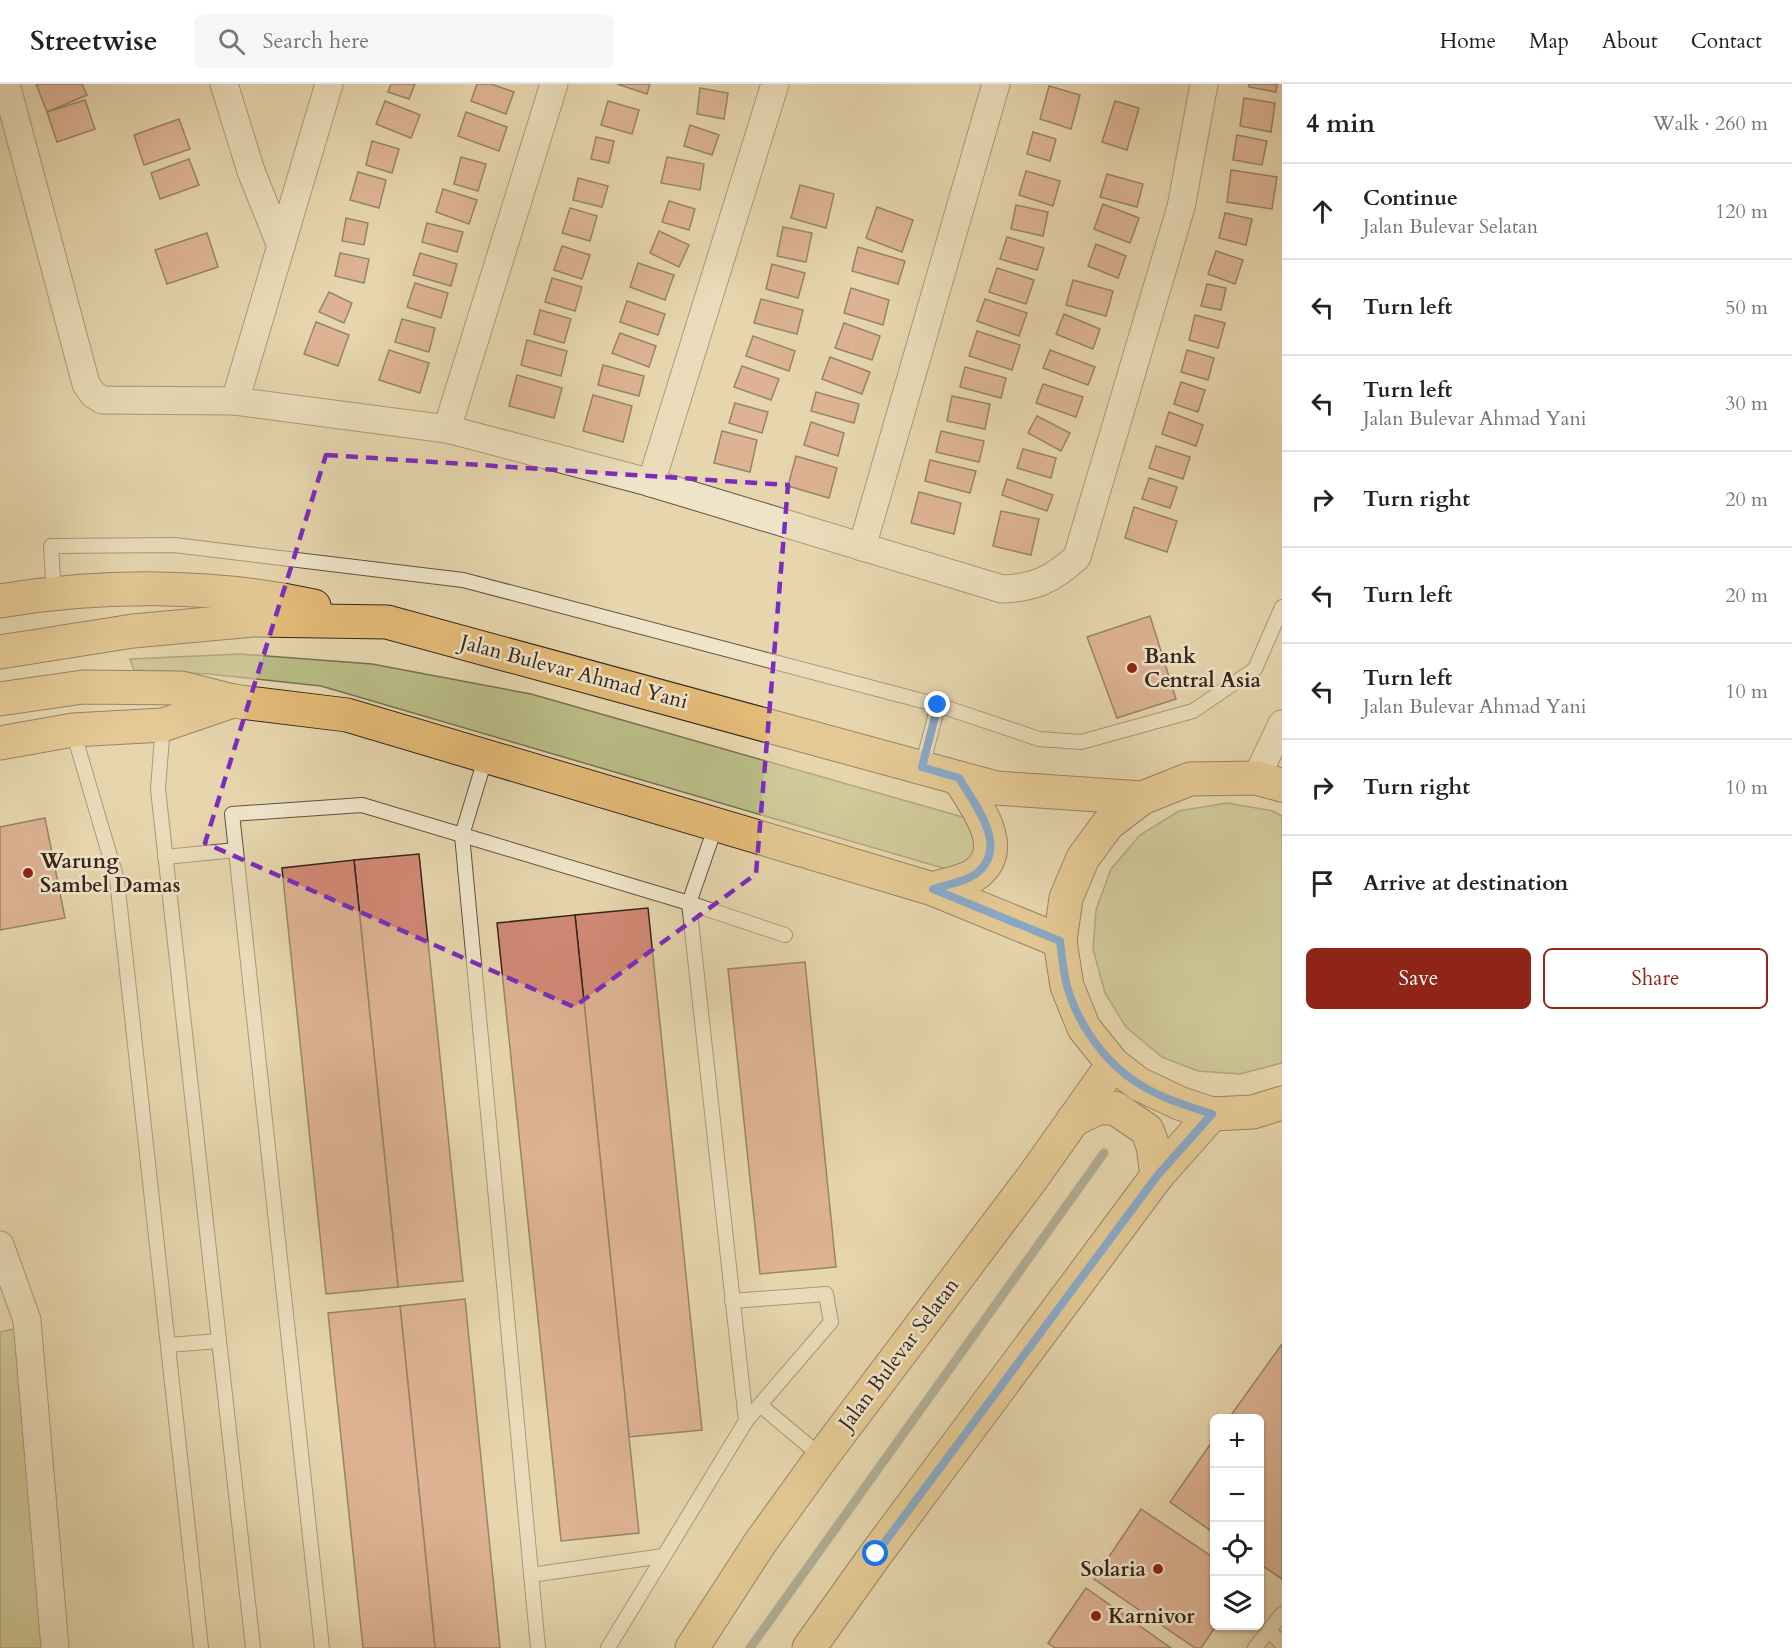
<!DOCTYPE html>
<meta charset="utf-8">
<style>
:root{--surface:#fff;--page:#f6f6f6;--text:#222;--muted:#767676;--line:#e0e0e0;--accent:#8f2418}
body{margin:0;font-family:Cardo,serif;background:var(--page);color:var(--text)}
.controls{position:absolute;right:18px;bottom:18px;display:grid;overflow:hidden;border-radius:9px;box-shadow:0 2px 4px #0004}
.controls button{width:54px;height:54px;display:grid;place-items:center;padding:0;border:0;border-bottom:2px solid var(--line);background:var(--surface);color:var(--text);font:30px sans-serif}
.stop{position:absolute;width:18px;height:18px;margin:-14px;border:4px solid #1a73e8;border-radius:50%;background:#fff}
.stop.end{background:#1a73e8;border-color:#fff;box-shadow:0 2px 6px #0008}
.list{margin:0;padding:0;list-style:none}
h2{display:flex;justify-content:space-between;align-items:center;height:78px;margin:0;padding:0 24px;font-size:26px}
h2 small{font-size:20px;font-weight:400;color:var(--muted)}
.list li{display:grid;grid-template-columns:39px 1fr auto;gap:18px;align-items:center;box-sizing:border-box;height:96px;padding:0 24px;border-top:2px solid var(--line)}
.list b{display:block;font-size:22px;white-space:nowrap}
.list p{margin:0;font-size:20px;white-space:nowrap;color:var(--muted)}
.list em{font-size:20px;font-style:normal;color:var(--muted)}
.actions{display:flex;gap:12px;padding:18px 24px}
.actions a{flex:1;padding:14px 0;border:2px solid var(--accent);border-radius:9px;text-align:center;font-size:21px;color:var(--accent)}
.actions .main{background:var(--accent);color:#fff}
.icon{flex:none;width:33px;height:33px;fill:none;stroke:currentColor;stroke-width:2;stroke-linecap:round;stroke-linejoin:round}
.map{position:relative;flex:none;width:1282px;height:1564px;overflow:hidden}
header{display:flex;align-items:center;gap:36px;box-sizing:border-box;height:84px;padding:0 30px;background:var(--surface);border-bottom:2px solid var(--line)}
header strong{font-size:28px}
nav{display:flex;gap:33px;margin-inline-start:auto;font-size:21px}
.search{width:420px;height:54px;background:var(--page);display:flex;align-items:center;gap:15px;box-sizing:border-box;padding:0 21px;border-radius:9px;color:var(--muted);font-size:22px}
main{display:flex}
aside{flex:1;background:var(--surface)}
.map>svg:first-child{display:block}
</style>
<header>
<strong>Streetwise</strong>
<div class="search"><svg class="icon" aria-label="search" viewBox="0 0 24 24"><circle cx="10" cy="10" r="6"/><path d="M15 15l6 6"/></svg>Search here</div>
<nav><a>Home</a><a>Map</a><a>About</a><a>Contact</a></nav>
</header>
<main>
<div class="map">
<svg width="1282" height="1564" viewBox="0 0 1282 1564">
<rect width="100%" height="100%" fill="#e6d5ad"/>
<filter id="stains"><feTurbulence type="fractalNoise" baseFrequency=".00333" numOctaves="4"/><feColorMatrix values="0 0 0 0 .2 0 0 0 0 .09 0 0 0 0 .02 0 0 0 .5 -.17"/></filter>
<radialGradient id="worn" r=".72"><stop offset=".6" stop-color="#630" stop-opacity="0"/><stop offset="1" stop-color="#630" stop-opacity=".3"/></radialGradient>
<g fill="#b9bc86" stroke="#777050" stroke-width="1.5">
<polygon points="241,570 372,580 531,610 966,734 977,749 977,766 966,779 946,785 321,602 209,590 134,586 130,575"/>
<polygon points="1227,719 1273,727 1282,732 1282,979 1240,990 1198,987 1162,973 1126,943 1105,909 1093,865 1096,826 1111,785 1140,751 1179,727"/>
<polygon points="23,1243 47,1564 0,1564 0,1248"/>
</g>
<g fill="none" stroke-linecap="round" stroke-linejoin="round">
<polyline stroke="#707d75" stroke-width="9" points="750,1564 1104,1069"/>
</g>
<g fill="#d28976" stroke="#35251b" stroke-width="1.5">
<polygon points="36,0 82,0 87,11 47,28"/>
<polygon points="391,0 415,0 409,15 388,8"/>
<polygon points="477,0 491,0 514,8 506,30 471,17"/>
<polygon points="617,0 650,0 647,10"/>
<polygon points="1249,0 1277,0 1276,8 1249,3"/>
<polygon points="1049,2 1080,11 1071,45 1040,35"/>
<polygon points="700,4 728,9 724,35 697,30"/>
<polygon points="1244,14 1275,19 1271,48 1240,42"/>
<polygon points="85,16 95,45 57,58 47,28"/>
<polygon points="385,17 420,31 411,54 376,40"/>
<polygon points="608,17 639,26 632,50 601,41"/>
<polygon points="1115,17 1139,24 1127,66 1102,58"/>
<polygon points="466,28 507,43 499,67 458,52"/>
<polygon points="179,35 190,65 144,81 134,51"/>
<polygon points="690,41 719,51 712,71 684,62"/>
<polygon points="1033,48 1056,55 1050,77 1027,70"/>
<polygon points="1237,51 1267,57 1262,81 1233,76"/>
<polygon points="596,53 614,57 609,79 591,75"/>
<polygon points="372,57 399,65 392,89 366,81"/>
<polygon points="461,73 486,80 478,107 454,100"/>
<polygon points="667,73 704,80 700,106 661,99"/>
<polygon points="189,75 199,101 160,115 151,89"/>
<polygon points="1231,86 1277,93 1272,125 1227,118"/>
<polygon points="1026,87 1060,97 1053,122 1019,111"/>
<polygon points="358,88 386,96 379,124 350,116"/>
<polygon points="1107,90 1143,100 1137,123 1100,113"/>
<polygon points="578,94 608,102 602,123 573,116"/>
<polygon points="800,101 834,110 826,144 791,134"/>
<polygon points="443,105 477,116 469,140 436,128"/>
<polygon points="669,117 695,125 689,146 662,138"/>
<polygon points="1103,120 1139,134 1130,159 1094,145"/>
<polygon points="1016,121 1048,128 1043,152 1011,145"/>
<polygon points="877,123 913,136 902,168 866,154"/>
<polygon points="570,124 597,132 590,157 562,149"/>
<polygon points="1225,129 1252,135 1246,161 1219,154"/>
<polygon points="346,134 368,139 364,161 342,157"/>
<polygon points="427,139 463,148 457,168 422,158"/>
<polygon points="783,143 812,149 806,178 777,172"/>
<polygon points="659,147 689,161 679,183 650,169"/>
<polygon points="207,149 218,183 167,200 155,166"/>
<polygon points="1007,153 1044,164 1037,186 1000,175"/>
<polygon points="1096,160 1126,172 1118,194 1088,182"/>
<polygon points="562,162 590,171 582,195 554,186"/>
<polygon points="858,163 905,177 898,200 852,187"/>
<polygon points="1216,167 1243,176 1235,200 1208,190"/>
<polygon points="340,169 369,175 364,199 335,192"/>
<polygon points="420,169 457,180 451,202 413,191"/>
<polygon points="638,179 674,191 665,216 630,203"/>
<polygon points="772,180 805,189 798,214 766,205"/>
<polygon points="997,184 1034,196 1026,220 989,208"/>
<polygon points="552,194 582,203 575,227 545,218"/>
<polygon points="1073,196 1113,207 1106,232 1066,221"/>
<polygon points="415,199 448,209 441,234 407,223"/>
<polygon points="1207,200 1226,204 1221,226 1201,222"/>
<polygon points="851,204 889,216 883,241 844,229"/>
<polygon points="329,208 352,219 344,239 319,228"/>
<polygon points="761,215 803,226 797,250 754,239"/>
<polygon points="985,215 1027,229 1019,252 977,237"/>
<polygon points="627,217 665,230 658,251 620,238"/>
<polygon points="540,226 571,235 564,259 534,250"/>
<polygon points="1064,230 1100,245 1093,265 1056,250"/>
<polygon points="1195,231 1225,239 1218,264 1189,256"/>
<polygon points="402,235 435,244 429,268 395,258"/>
<polygon points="316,238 349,251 338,282 304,270"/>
<polygon points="844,239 880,252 872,276 835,264"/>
<polygon points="977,247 1020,261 1012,286 969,272"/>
<polygon points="620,249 656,262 649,283 612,269"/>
<polygon points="753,252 795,267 789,287 746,272"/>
<polygon points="527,256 567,267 561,292 521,281"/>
<polygon points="389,266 429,279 420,309 379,296"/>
<polygon points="1050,266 1095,283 1088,301 1043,284"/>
<polygon points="1187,266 1214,274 1208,296 1181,288"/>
<polygon points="830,273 870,288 862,310 822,295"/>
<polygon points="603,281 644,292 639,312 598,301"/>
<polygon points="742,282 779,295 771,316 734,303"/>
<polygon points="965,283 1006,294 1001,314 960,303"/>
<polygon points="517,291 562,304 554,334 509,322"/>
<polygon points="1181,298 1205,306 1198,328 1174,320"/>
<polygon points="1043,300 1083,313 1076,333 1036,319"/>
<polygon points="816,308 859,320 854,339 811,327"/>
<polygon points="593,311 632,322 623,358 583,347"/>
<polygon points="952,312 990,320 985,345 947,337"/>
<polygon points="735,319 768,328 762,349 729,339"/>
<polygon points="1169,328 1203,341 1196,362 1162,350"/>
<polygon points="1037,332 1070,349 1061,367 1028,349"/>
<polygon points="811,338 844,349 838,372 804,361"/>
<polygon points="722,347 757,356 750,388 714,379"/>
<polygon points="941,347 984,357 979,378 936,368"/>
<polygon points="1156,362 1190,373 1183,395 1149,384"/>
<polygon points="1023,365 1056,374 1051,394 1017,384"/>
<polygon points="796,372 837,384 829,414 788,402"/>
<polygon points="930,376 976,387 970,409 925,397"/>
<polygon points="1149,394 1177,403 1170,424 1142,415"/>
<polygon points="1007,395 1053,411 1047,427 1002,411"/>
<polygon points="919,408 961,419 954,450 911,439"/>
<polygon points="1134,423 1177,437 1167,468 1125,454"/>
<polygon points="1001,427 1039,435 1031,471 993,462"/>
<polygon points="1150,532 1176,615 1117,634 1087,553"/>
<polygon points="45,734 65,834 0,846 0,743"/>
<polygon points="419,770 463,1197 398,1203 354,776"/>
<polygon points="354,776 398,1203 326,1210 282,784"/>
<polygon points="648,824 702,1346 629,1353 575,831"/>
<polygon points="575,831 639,1449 561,1457 497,839"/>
<polygon points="805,878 836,1183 760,1190 728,885"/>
<polygon points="465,1215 500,1564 435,1564 400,1222"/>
<polygon points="400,1222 435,1564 363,1564 328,1229"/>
<polygon points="1282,1260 1282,1495 1260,1480 1260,1334 1229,1334"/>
<polygon points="1214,1355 1214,1449 1170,1418"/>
<polygon points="1141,1425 1214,1474 1214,1542 1216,1542 1201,1564 1195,1564 1094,1495"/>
<polygon points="1086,1504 1171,1564 1055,1564 1048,1559"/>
</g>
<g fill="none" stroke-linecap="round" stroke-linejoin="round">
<g stroke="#615140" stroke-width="16">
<g id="lane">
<polyline points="54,510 51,462 174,461 463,496 938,621 1039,655 1081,658 1193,627 1255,585 1282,523"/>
<polyline points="163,641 158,705 253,1564"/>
<polyline points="73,647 117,796 201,1564"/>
<polyline points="486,672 462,751 538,1564"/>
<polyline points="922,683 938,621"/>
<polyline points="716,741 689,819 746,1337"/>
<polyline points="165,773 236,766"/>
<polyline points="168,1261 219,1257"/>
<polyline points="760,1321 822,1373"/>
<polyline points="531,1491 663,1472"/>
<polyline points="1269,1546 1282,1560"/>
<polyline points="322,1564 232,730 362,721 689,819 785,851"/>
<polyline points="608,1564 746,1337 831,1238 826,1210 732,1217"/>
<polyline points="1255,1564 1282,1530"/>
</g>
</g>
<g stroke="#615140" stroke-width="29">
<g id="street">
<path d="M6,0L86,300L93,310L102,316L235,317L447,345L648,398L1002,505C1035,504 1053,495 1077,473L1181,123L1204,0"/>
<polyline points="224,0 251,87 281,162"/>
<polyline points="235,317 329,0"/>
<polyline points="447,345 554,0"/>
<polyline points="651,399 775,0"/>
<polyline points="862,463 996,0"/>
<polyline points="1256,694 1282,640"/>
<polyline points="0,1161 27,1236 55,1564"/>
</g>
</g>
<g stroke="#35251b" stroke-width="35">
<g id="primary">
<path d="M0,517C101,500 214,500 314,522"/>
<polyline points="0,568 133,547 253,536 387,538 996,704 1142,714"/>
<polyline points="0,615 83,603 181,604 233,617 347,631 933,805 1060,857"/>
<polyline points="0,659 73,646 163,641 233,617"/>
<polyline points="1282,701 1256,694 1190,695 1142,714 1108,740 1083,774 1066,814 1060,857 1067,902 1084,944 1113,980 1139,1000 1179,1019 1212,1030 1253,1028 1282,1019"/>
<path d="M933,805C947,800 966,798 977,789C1010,762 974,720 959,694"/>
<polyline points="1073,1036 1098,1024 1115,1024 1147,1046 1153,1062 1157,1092"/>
<polyline points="692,1564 760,1459 822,1373 1033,1093 1113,980"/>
<polyline points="809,1564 876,1470 1157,1092 1212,1030"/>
</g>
</g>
<use href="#lane" stroke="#efe4ca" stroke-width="14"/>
<use href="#street" stroke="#efe4ca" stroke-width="27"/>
<use href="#primary" stroke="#e3ba76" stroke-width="33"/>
</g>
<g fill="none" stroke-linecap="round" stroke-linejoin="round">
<path stroke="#1a73e8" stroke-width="8" d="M876,1470L1157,1092L1212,1030C1187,1022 1161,1014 1139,1000C1105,979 1078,941 1067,902C1063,888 1062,871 1060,857L933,805C947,800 966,798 977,789C1010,762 974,720 959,694L922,683L938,621"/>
</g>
<path d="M0 0H1282V1564H0ZM326,371L788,401L756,790L574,923L205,759Z" fill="#e6d5ad" fill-opacity=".55" fill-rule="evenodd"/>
<path fill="none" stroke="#7b2cbf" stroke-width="4.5" stroke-dasharray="12 8" stroke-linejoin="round" d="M326,371L788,401L756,790L574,923L205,759Z"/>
<g fill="#8f2418" stroke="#efe4ca" stroke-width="2">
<circle cx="1132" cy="584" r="6"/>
<circle cx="28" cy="789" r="6"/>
<circle cx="1158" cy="1485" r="6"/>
<circle cx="1096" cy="1532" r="6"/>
</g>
<g text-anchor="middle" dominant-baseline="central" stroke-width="5" stroke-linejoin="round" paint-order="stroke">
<g font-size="21" font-weight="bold" fill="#35251b" stroke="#efe4ca" text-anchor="start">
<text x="1144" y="572">Bank<tspan x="1144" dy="24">Central Asia</tspan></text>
<text x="40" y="777">Warung<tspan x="40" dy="24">Sambel Damas</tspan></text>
<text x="1146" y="1485" text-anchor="end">Solaria</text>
<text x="1108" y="1532">Karnivor</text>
</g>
<g font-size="21" fill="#35251b" stroke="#efe4ca">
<text transform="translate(574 588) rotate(15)">Jalan Bulevar Ahmad Yani</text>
<text transform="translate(899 1270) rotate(-53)">Jalan Bulevar Selatan</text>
</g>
</g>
<rect width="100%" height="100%" filter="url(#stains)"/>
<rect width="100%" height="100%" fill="url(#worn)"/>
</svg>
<div class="controls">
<button>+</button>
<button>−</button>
<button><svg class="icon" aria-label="locate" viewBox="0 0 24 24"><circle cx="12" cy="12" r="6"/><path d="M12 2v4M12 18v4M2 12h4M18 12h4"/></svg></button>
<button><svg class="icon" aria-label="layers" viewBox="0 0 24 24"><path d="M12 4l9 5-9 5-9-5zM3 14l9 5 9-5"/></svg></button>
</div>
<div class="stop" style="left:876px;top:1470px"></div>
<div class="stop end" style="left:938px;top:621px"></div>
</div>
<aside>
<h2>4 min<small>Walk · 260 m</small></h2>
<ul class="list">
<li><svg class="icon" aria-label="ahead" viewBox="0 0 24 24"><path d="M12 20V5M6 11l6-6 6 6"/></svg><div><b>Continue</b><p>Jalan Bulevar Selatan</p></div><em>120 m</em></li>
<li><svg class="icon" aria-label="left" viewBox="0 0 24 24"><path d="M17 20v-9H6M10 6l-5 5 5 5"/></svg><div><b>Turn left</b></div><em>50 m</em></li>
<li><svg class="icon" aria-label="left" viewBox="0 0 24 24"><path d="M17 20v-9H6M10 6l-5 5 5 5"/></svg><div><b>Turn left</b><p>Jalan Bulevar Ahmad Yani</p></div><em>30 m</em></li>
<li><svg class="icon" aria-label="right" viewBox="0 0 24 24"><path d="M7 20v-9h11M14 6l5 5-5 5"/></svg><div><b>Turn right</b></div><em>20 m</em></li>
<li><svg class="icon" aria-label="left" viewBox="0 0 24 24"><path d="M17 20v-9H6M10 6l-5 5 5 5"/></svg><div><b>Turn left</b></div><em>20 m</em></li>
<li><svg class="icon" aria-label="left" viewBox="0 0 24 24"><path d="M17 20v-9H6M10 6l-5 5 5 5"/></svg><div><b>Turn left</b><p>Jalan Bulevar Ahmad Yani</p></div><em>10 m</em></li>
<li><svg class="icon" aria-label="right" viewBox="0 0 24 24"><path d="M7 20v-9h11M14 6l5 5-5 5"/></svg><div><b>Turn right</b></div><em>10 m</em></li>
<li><svg class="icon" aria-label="arrive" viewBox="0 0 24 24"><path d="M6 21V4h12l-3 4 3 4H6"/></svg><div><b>Arrive at destination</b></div></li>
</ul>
<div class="actions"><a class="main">Save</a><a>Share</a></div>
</aside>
</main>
